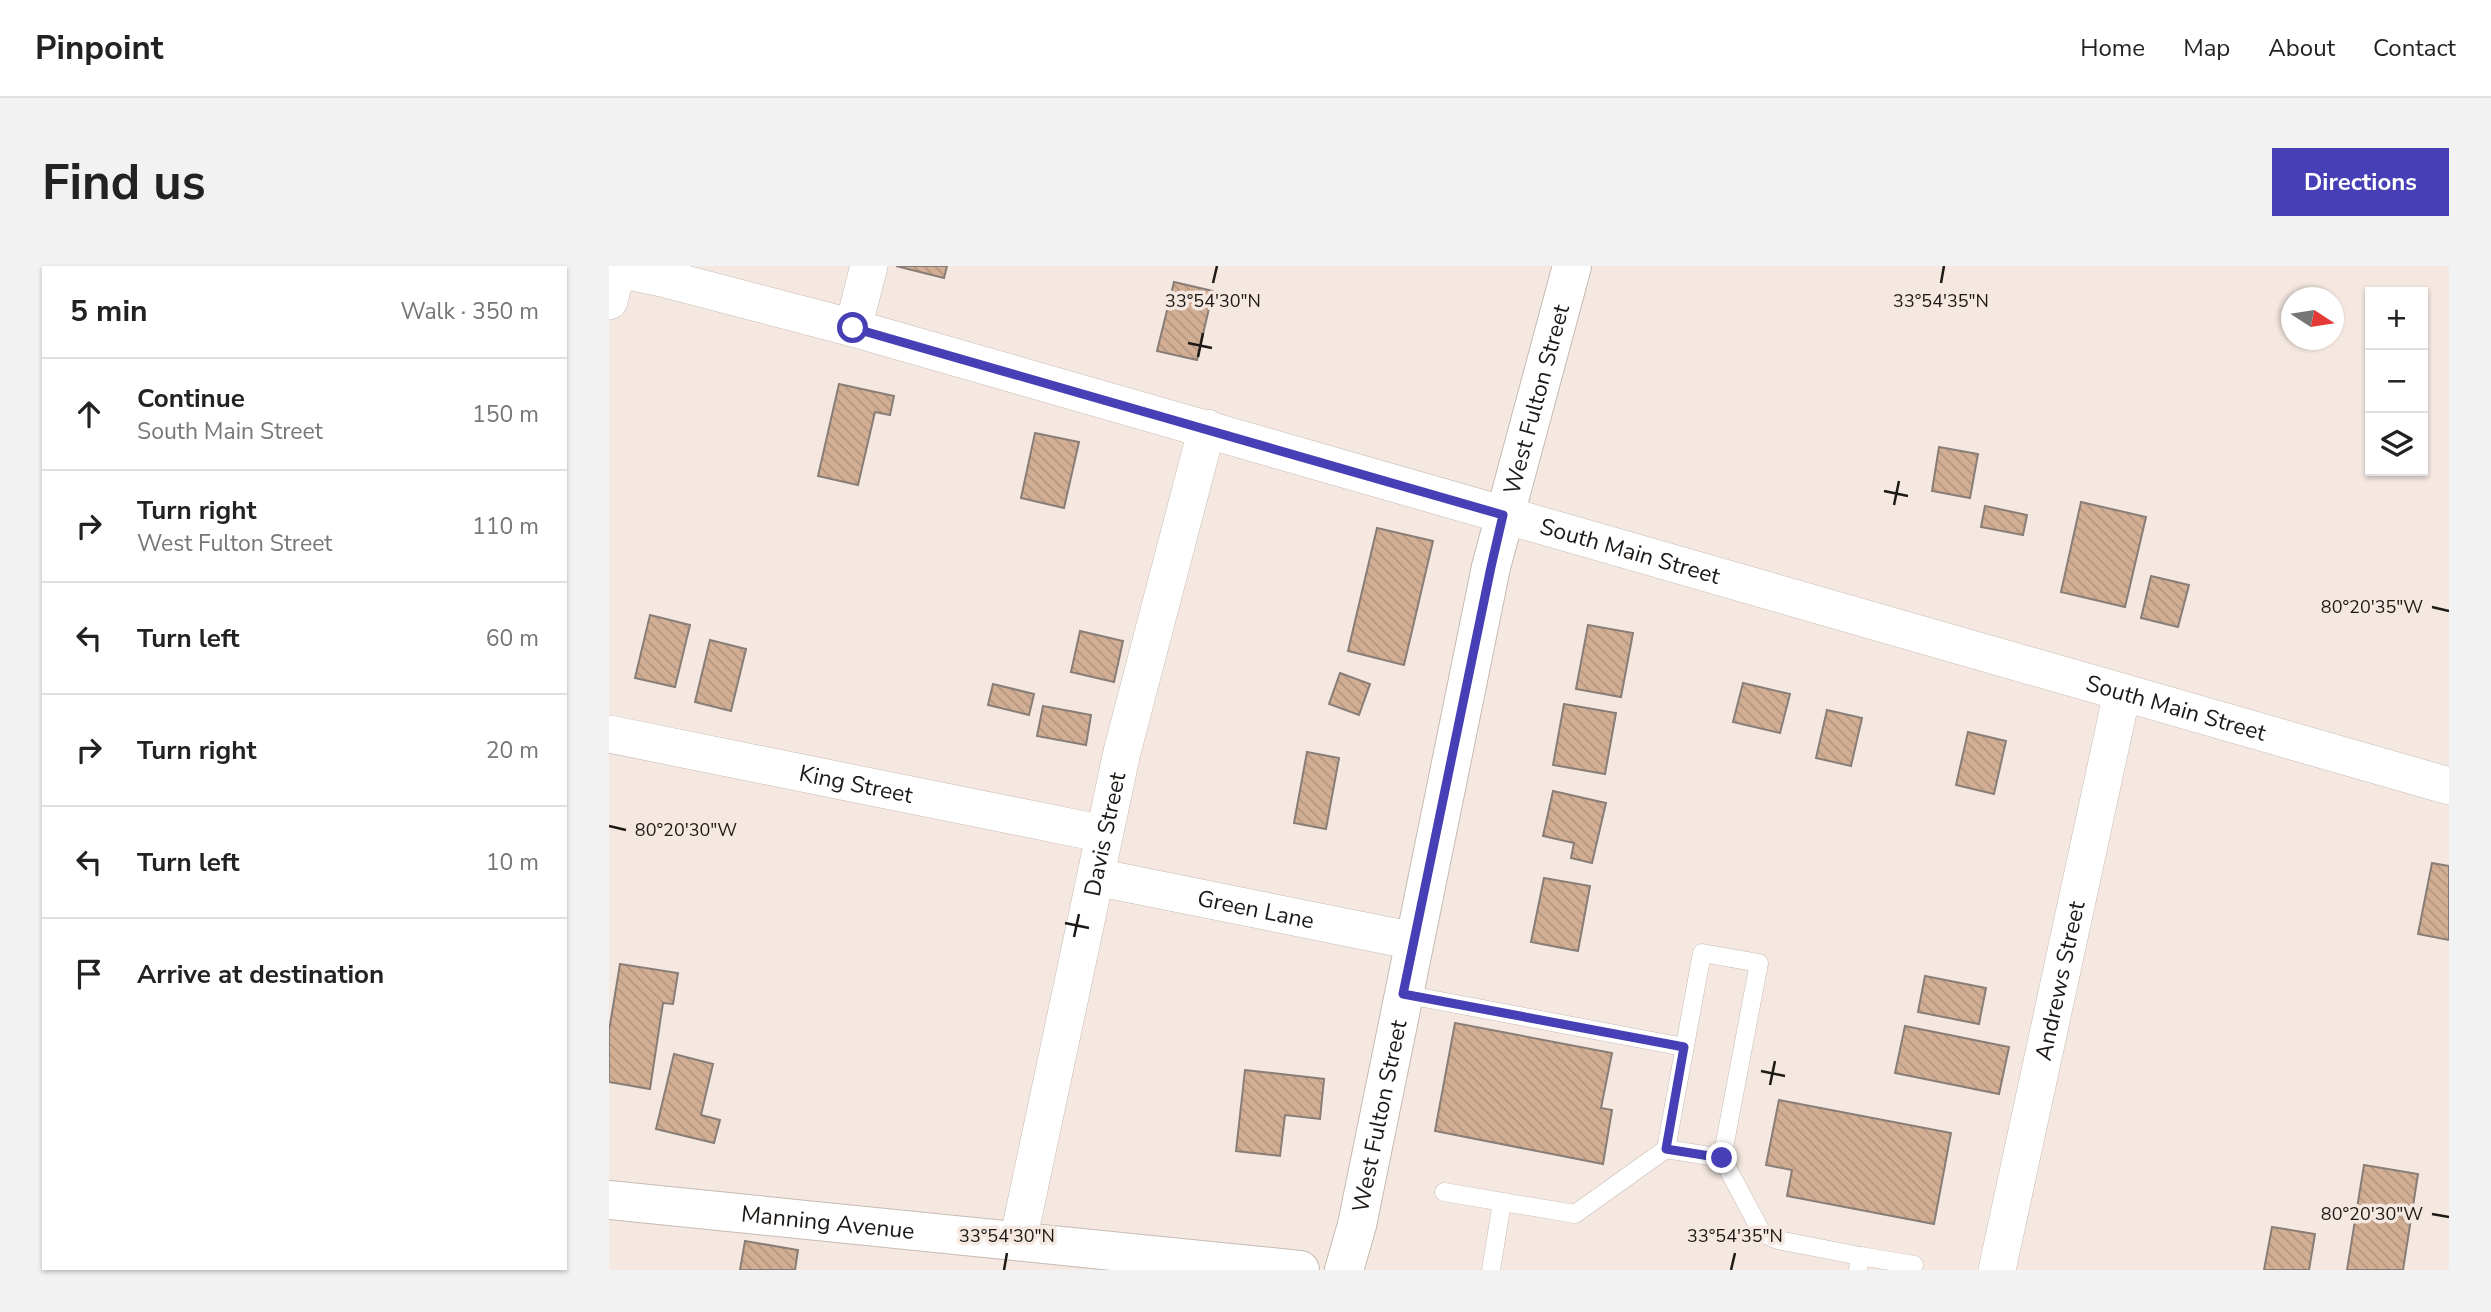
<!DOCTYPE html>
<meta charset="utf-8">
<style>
:root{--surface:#fff;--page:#f2f2f2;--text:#222;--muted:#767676;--line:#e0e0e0;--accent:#463fb5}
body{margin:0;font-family:"Nunito Sans",sans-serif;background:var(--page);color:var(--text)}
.controls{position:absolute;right:21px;top:21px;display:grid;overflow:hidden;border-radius:0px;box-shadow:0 2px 5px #0004}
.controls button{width:63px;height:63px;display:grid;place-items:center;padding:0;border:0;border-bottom:2px solid var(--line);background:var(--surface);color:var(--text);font:35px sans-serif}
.compass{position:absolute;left:1672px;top:21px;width:63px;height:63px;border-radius:50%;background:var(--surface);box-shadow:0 2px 5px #0004;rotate:102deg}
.stop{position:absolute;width:21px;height:21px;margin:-16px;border:5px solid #463fb5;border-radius:50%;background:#fff}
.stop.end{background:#463fb5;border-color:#fff;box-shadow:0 2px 7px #0008}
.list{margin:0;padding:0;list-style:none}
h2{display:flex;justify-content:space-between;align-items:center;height:91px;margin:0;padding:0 28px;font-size:30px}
h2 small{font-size:23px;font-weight:400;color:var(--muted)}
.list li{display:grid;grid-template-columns:46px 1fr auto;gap:21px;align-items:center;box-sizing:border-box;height:112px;padding:0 28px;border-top:2px solid var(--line)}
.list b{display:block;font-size:26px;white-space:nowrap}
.list p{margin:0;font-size:23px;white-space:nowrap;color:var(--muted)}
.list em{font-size:23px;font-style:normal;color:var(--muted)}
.icon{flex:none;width:38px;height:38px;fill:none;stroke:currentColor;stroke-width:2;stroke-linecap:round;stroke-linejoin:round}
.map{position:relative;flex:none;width:1840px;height:1004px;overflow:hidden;border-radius:0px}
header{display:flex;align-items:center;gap:42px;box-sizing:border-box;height:98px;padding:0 35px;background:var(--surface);border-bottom:2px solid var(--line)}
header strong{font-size:33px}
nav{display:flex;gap:38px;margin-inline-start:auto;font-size:24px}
.intro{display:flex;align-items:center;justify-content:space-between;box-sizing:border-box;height:168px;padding:0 42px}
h1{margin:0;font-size:49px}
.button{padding:18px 32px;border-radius:0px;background:var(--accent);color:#fff;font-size:24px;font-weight:700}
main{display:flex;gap:42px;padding:0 42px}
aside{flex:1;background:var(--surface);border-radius:0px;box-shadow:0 2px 5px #0004}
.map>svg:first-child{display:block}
</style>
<header>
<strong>Pinpoint</strong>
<nav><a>Home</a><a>Map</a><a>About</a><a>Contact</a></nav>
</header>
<div class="intro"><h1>Find us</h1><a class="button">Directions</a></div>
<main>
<aside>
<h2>5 min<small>Walk · 350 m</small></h2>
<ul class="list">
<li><svg class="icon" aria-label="ahead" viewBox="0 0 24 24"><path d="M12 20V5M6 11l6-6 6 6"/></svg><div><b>Continue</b><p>South Main Street</p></div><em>150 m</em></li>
<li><svg class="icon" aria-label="right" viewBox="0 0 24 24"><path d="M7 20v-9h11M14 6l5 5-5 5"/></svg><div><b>Turn right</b><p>West Fulton Street</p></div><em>110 m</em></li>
<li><svg class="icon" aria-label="left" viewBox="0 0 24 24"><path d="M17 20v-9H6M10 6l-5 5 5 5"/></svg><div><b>Turn left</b></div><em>60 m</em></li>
<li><svg class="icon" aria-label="right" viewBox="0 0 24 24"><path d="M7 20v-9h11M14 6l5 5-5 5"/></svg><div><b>Turn right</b></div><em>20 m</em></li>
<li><svg class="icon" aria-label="left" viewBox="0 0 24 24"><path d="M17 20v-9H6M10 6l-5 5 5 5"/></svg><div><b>Turn left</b></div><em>10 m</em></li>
<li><svg class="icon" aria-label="arrive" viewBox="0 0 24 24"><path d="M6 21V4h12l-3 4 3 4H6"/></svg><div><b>Arrive at destination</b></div></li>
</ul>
</aside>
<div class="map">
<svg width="1840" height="1004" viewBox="0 0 1840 1004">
<defs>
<pattern id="building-back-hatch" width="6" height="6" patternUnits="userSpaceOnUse" patternTransform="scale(1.75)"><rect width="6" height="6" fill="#d2ae94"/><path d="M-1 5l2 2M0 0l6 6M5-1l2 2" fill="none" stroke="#b4957f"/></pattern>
</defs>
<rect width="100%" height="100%" fill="#f4e8e0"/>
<g fill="url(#building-back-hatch)" stroke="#887e77" stroke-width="2">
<polygon points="287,0 338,0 335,12"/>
<polygon points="565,16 604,25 588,94 548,85"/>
<polygon points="230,118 285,130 281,149 266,146 249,219 209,210"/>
<polygon points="426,167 470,176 455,242 412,232"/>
<polygon points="1330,181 1369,188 1361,232 1323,225"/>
<polygon points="1472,236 1537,251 1516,341 1452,326"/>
<polygon points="1376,240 1418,249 1414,269 1372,261"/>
<polygon points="768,262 824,275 795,399 739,385"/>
<polygon points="1542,310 1580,319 1569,361 1532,352"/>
<polygon points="41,349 81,359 66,421 26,412"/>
<polygon points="979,359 1024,367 1012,431 967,423"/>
<polygon points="471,365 514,375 505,416 462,406"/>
<polygon points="101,374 137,383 122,445 86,436"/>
<polygon points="731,407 761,418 750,449 720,438"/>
<polygon points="1134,417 1181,428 1171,467 1124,456"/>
<polygon points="384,418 425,428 420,449 379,439"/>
<polygon points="955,438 1007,447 996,508 944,499"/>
<polygon points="434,440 482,449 477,479 428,470"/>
<polygon points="1218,444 1253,452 1242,500 1207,492"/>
<polygon points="1359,466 1397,475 1385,528 1347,519"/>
<polygon points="698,486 730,492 717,563 685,557"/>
<polygon points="944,525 997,537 983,597 962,592 965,577 934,570"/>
<polygon points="1823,597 1840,600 1840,674 1809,668"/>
<polygon points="935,612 981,620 969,685 922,676"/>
<polygon points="11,698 69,707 64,738 54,737 41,823 0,816 0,765"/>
<polygon points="1316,710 1377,722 1370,758 1309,746"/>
<polygon points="846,757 1003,787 992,842 1003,844 994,898 826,865"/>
<polygon points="1296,760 1400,781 1390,828 1286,807"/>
<polygon points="65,788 104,798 92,849 111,854 105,877 47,863"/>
<polygon points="636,804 715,813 711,853 676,849 671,890 627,885"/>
<polygon points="1170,834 1342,867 1325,958 1178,930 1183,904 1157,899"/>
<polygon points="1755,899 1809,908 1794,1004 1738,1004"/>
<polygon points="1663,961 1706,968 1700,1004 1655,1004"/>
<polygon points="136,975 189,984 186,1004 131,1004"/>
</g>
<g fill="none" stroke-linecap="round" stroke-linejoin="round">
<g stroke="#c6bbb3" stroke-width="19">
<g id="lane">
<polyline points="794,728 1075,781"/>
<polyline points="1057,883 1113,892"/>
<polyline points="835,926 966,948 1057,883 1093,687 1150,697 1113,892 1153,967 1169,974 1251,990 1249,1004"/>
<polyline points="1251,990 1305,999"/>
<polyline points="882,1004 893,936"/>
</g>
</g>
<g stroke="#c6bbb3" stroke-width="38">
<g id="street">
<path id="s1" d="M0,1L57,13L244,62L1840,520"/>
<polyline points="0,35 8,3"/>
<polyline points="244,62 260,0"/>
<path id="s2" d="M0,468L495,568"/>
<path id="s3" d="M487,611L805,675"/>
<path id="s4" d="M409,975L513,486L598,162"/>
<path id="s5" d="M1388,1004L1513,427"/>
</g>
</g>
<g stroke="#c6bbb3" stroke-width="40">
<g id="secondary">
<path id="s6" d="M0,934L691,1004"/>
<path id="s7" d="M735,1004L748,959L882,301L963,0"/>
</g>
</g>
<use href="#lane" stroke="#fff" stroke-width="18"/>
<use href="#street" stroke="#fff" stroke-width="37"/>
<use href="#secondary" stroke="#fff" stroke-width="38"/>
</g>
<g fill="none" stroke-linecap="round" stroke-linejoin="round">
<polyline stroke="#463fb5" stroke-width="9" points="244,62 894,249 882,301 794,728 1075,781 1057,883 1113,892"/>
</g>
<path fill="none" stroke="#1d1916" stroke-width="2.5" d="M604,17L608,0M1332,17L1335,0M579,77L603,82M589,91L594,67M1275,225L1299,230M1285,239L1290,215M1823,341L1840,345M0,560L17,564M456,657L480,662M465,671L470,648M1152,805L1176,810M1161,819L1166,795M1823,948L1840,951M395,1004L398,987M1122,1004L1126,987"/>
<g text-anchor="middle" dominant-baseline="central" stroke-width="7" stroke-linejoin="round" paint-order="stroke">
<g font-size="23" fill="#1d1916" stroke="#f4e8e0">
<text stroke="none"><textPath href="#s7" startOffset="892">West Fulton Street</textPath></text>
<text stroke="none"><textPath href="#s1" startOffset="1060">South Main Street</textPath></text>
<text stroke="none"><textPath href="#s1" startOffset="1628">South Main Street</textPath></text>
<text stroke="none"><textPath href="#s2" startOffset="252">King Street</textPath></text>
<text stroke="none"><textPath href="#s4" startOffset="416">Davis Street</textPath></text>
<text stroke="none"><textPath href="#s3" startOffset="163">Green Lane</textPath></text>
<text stroke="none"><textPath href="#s5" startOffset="296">Andrews Street</textPath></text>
<text stroke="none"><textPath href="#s7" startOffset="158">West Fulton Street</textPath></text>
<text stroke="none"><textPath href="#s6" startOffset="220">Manning Avenue</textPath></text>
</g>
</g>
<g font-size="18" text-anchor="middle" fill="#1d1916" stroke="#f4e8e0" stroke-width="7" stroke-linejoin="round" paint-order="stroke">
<text x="604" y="41">33°54'30"N</text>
<text x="1332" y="41">33°54'35"N</text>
<text x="1763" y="347">80°20'35"W</text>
<text x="77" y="570">80°20'30"W</text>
<text x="1763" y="954">80°20'30"W</text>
<text x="398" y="976">33°54'30"N</text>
<text x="1126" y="976">33°54'35"N</text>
</g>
</svg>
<div class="controls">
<button>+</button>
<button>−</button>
<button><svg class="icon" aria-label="layers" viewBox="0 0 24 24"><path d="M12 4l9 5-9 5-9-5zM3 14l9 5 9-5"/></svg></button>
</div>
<svg class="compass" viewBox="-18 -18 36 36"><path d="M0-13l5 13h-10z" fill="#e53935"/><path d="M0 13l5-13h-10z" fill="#767676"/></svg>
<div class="stop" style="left:244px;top:62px"></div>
<div class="stop end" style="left:1113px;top:892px"></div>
</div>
</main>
